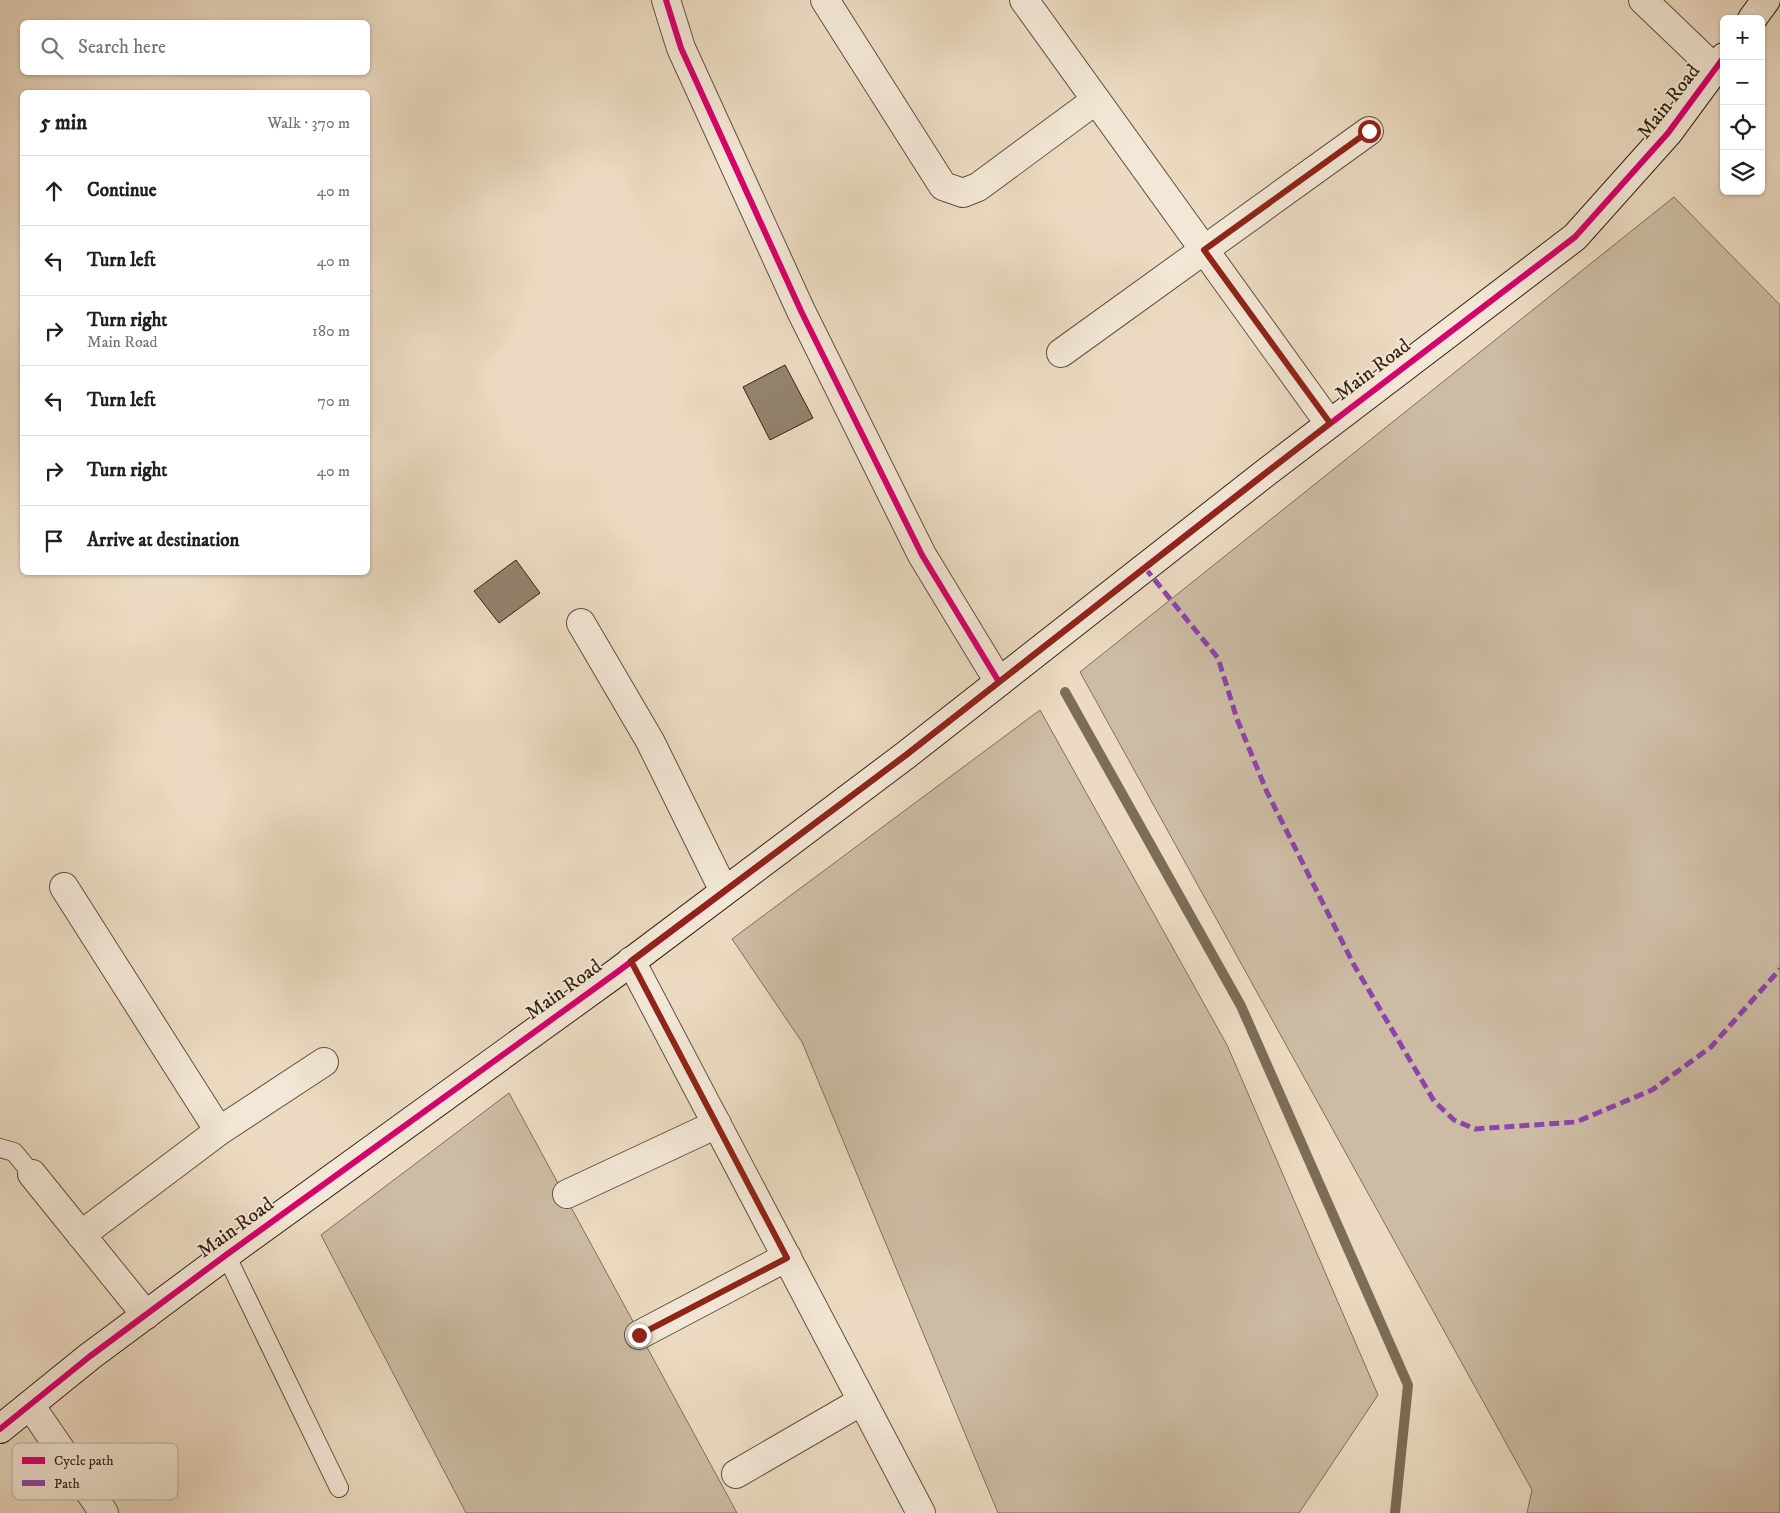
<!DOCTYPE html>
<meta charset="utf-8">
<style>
:root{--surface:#fff;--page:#f6f6f6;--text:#202124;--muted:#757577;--line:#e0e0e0}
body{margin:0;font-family:"IM FELL DW Pica",serif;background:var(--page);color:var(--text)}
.controls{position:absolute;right:15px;top:15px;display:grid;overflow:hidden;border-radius:8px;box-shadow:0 1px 4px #0004}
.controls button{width:45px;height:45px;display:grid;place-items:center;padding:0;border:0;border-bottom:1px solid var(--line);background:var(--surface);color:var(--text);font:25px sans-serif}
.stop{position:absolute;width:15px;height:15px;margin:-11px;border:4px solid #8f2418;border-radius:50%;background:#fff}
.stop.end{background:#8f2418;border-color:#fff;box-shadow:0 1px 5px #0008}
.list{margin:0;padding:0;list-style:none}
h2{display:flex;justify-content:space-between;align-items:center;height:65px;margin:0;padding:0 20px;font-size:21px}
h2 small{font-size:16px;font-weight:400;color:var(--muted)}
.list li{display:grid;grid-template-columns:32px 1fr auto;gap:15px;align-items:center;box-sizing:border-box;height:70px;padding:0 20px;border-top:1px solid var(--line)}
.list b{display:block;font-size:19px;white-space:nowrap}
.list p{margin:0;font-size:16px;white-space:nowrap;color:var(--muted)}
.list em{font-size:16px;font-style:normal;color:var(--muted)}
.icon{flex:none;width:28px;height:28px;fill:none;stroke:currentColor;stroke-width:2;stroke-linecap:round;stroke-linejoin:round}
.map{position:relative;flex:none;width:1780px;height:1513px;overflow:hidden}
.search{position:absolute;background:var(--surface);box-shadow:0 1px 4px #0004;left:20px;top:20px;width:350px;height:55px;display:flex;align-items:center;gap:12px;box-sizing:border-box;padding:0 18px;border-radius:8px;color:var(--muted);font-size:19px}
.panel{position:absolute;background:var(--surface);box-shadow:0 1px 4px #0004;left:20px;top:90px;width:350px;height:485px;border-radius:8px}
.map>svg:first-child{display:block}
</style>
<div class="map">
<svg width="1780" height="1513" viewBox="0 0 1780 1513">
<rect width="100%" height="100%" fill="#ecdbc2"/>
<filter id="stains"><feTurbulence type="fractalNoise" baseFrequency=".004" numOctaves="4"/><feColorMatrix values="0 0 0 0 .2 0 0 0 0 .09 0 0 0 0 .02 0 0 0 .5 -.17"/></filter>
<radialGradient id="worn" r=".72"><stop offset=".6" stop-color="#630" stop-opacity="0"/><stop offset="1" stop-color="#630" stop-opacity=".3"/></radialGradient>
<g fill="#ccbca4" stroke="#7f705b">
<polygon points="1674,197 1780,305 1780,1513 1527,1513 1532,1490 1080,672"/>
<polygon points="1040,710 1227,1045 1378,1395 1299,1513 998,1513 802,1042 732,939"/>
<polygon points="509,1093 737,1513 466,1513 321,1235"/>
</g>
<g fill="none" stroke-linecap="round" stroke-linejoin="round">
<polyline stroke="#7c6d58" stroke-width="10" points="1065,692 1241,1006 1408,1385 1395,1513"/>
</g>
<g fill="#93836e" stroke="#322412">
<polygon points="785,365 813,418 770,440 743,387"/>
<polygon points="516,560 540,593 499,623 474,591"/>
</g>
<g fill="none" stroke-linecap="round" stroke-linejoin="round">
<g stroke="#60523e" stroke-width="20">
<g id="lane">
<polyline points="0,1148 14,1152 32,1174"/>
<polyline points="226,1255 339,1488"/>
</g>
</g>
<g stroke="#60523e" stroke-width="30">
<g id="street">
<polyline points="666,0 681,48 801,311 922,555 999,682"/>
<polyline points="825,0 943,186 963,193 978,187 1096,100"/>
<polyline points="1024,0 1329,423"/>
<polyline points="1643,0 1715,69"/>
<polyline points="1061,353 1369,131"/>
<polyline points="581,623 650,741 724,891"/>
<polyline points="64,887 219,1131"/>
<polyline points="631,961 921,1513"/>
<polyline points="32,1174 146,1315"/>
<polyline points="567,1194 717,1124"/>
<polyline points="81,1235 219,1131 324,1062"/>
<polyline points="639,1335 787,1257"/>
<polyline points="30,1405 104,1513"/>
<polyline points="736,1474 862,1401"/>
</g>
</g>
<g stroke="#322412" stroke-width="30">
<g id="secondary">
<polyline points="1752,19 1766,0"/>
<polyline points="0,1429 89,1357 226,1255 616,973 906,755 1264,474 1575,237 1668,133 1724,57"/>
</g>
</g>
<use href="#lane" stroke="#f3e8d7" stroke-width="18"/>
<use href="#street" stroke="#f3e8d7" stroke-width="28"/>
<use href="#secondary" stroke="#f3e8d7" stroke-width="28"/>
<polyline stroke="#8e44ad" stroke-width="5" stroke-dasharray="10 5" stroke-linecap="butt" points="1145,568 1218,658 1237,719 1267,792 1354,965 1434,1101 1454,1120 1475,1129 1576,1122 1652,1090 1711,1047 1780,969"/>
<g stroke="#f3e8d7" stroke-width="9">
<g id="cycleway">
<polyline points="666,0 681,48 801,311 922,555 999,682"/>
<polyline points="0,1429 89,1357 226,1255 616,973 906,755 1264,474 1575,237 1668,133 1724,57"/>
</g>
</g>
<use href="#cycleway" stroke="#d6006c" stroke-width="6"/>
</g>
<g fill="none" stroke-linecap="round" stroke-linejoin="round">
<polyline stroke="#8f2418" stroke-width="6" points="639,1335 787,1258 631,961 906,755 1330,423 1204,250 1369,131"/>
</g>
<g text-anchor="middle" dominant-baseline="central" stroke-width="4" stroke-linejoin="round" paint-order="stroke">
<g font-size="20" fill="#322412" stroke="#f3e8d7">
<text transform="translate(1669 102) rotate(-52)">Main Road</text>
<text transform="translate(1373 370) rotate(-37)">Main Road</text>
<text transform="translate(564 990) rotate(-36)">Main Road</text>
<text transform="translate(236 1228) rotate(-36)">Main Road</text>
</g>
</g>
<rect x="12" y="1443" width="166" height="57" rx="8" fill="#f3e8d7" stroke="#b9ad9c" stroke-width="1"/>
<rect x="22" y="1457" width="23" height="7" fill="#d6006c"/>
<rect x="22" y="1480" width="23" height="6" fill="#8e44ad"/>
<g font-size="14" fill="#322412">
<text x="54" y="1465">Cycle path</text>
<text x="54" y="1488">Path</text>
</g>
<rect width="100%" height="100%" filter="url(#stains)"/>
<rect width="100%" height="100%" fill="url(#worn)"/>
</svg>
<div class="controls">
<button>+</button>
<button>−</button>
<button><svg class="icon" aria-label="locate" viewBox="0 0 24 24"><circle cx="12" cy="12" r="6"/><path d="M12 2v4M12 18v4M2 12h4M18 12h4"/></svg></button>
<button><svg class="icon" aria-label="layers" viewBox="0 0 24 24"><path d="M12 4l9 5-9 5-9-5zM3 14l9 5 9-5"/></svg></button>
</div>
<div class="stop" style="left:1369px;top:131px"></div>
<div class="stop end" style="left:639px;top:1335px"></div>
<div class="search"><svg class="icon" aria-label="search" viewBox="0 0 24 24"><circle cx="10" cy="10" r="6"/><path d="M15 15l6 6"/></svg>Search here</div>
<section class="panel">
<h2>5 min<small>Walk · 370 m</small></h2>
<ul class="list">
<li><svg class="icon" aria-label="ahead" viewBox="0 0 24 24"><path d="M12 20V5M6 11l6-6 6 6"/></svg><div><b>Continue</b></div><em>40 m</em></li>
<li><svg class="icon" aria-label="left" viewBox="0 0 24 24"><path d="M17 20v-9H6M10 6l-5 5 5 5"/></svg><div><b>Turn left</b></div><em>40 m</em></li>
<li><svg class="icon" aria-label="right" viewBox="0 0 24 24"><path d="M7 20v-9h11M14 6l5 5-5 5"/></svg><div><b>Turn right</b><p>Main Road</p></div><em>180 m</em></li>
<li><svg class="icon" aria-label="left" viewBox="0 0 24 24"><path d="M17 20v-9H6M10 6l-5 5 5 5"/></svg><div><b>Turn left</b></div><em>70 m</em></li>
<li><svg class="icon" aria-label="right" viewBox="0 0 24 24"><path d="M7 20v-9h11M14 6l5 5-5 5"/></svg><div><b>Turn right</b></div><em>40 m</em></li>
<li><svg class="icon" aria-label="arrive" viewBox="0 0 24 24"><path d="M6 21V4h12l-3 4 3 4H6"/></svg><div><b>Arrive at destination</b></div></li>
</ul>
</section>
</div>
